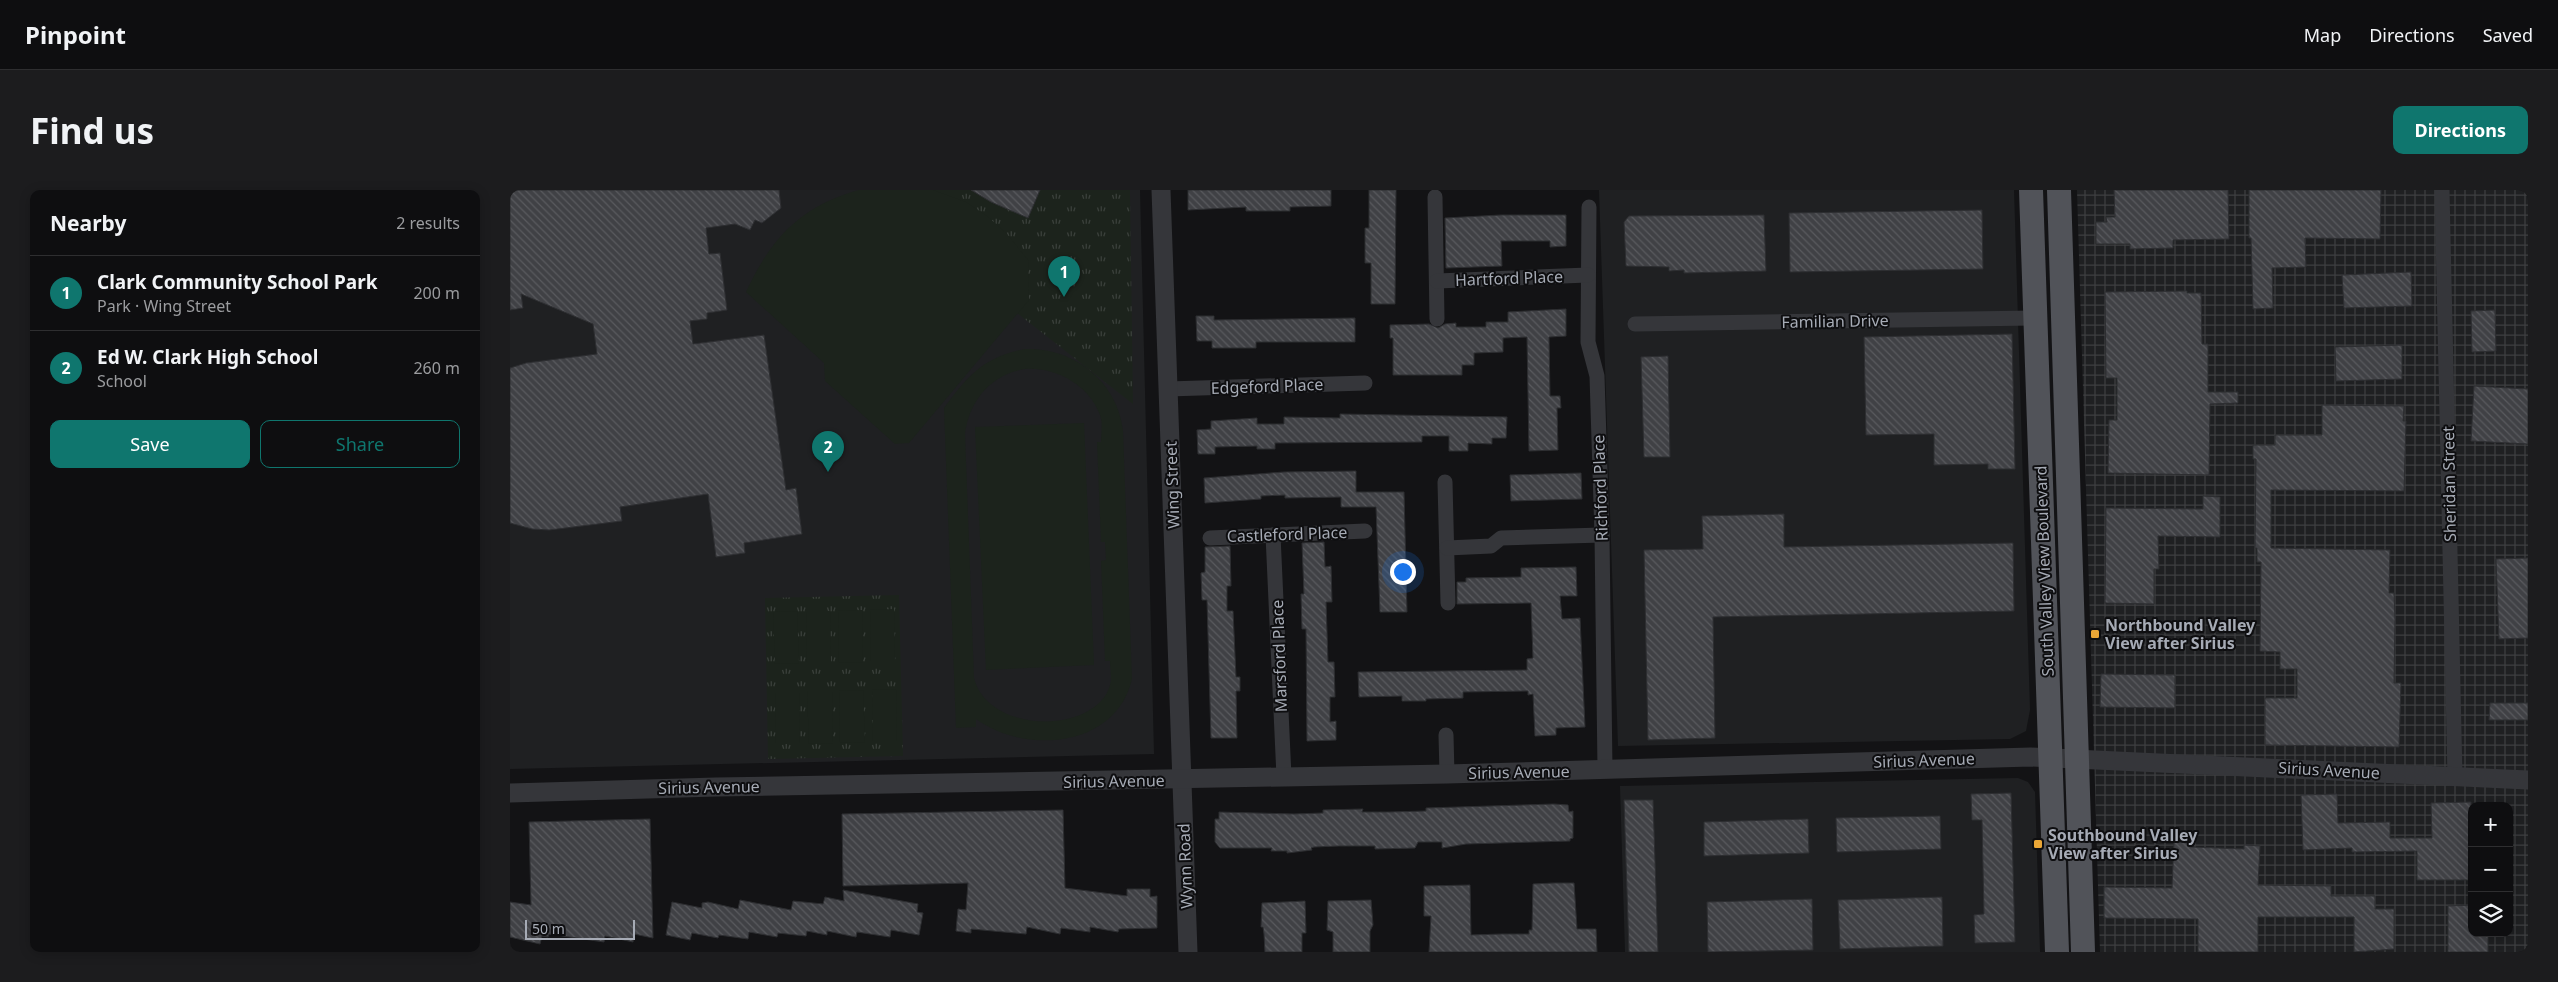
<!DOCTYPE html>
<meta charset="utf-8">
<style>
:root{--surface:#0e0e10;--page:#1c1c1e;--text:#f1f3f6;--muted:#9b9c9f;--line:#2e2e30;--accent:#0f766e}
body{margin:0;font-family:"Noto Sans",sans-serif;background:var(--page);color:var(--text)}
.controls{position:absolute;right:15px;bottom:15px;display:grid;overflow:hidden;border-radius:10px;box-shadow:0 2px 12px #0003}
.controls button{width:45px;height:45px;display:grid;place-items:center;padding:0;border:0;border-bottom:1px solid var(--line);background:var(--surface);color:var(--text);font:25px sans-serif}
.scale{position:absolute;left:15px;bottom:12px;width:110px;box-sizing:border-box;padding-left:5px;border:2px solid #a6abb5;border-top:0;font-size:14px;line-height:18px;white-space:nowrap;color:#a6abb5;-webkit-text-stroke:4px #0e0e10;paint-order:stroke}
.you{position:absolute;left:892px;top:381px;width:18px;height:18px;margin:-12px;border:4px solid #fff;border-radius:50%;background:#1a73e8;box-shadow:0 0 0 8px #1a73e833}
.badge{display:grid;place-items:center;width:32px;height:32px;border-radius:50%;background:var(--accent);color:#fff;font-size:16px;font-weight:700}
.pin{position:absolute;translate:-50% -41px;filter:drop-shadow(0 1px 2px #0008)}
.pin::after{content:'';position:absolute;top:26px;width:18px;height:15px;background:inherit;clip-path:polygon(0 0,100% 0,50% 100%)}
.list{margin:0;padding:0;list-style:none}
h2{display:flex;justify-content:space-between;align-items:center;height:65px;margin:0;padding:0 20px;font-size:21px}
h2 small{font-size:16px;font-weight:400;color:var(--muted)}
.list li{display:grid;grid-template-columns:32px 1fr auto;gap:15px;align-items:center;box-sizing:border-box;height:75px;padding:0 20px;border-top:1px solid var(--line)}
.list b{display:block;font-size:19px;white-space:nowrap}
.list p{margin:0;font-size:16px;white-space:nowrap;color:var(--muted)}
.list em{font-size:16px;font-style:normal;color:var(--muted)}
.actions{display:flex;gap:10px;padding:15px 20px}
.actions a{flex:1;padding:11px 0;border:1px solid var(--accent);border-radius:10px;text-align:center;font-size:18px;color:var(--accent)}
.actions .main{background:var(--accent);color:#fff}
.icon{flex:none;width:28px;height:28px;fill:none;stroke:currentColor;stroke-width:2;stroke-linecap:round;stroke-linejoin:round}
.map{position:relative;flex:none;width:2018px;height:762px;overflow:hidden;border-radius:10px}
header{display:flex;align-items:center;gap:30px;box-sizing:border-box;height:70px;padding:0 25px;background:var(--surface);border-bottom:1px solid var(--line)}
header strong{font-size:24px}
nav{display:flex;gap:28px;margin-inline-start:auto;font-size:18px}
.intro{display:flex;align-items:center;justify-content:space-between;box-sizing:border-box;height:120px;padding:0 30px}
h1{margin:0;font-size:35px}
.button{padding:12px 22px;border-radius:10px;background:var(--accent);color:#fff;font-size:18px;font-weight:700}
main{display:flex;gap:30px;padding:0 30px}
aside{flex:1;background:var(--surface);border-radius:10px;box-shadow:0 2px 12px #0003}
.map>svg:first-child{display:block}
</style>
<header>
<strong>Pinpoint</strong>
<nav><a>Map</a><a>Directions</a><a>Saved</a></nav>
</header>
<div class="intro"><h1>Find us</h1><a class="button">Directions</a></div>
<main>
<aside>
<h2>Nearby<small>2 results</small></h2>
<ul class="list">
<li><span class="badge">1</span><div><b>Clark Community School Park</b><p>Park · Wing Street</p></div><em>200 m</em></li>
<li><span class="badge">2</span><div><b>Ed W. Clark High School</b><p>School</p></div><em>260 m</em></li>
</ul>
<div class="actions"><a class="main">Save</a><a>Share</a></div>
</aside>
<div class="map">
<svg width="2018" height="762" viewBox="0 0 2018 762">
<defs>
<pattern id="industrial-grid" width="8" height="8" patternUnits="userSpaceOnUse" patternTransform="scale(1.25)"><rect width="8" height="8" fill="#1f2022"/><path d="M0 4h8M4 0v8" fill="none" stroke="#3d3e40"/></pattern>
<pattern id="grass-tufts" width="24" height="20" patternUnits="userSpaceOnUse" patternTransform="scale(1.25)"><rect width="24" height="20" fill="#1c231c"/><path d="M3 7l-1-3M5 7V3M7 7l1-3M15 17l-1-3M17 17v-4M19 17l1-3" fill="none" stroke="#3a403b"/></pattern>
<pattern id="building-back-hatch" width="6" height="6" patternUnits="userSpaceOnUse" patternTransform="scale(1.25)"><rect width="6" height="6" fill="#404145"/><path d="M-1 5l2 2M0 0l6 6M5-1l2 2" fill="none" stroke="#595a5e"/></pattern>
</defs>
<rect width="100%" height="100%" fill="#131315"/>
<g fill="#1f2022">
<polygon points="0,0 630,0 644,564 0,579"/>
<polygon points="1089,0 1504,0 1520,520 1516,541 1500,549 1108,556"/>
<polygon points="1508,588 1518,592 1525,602 1530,762 1115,762 1110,596"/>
</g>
<path fill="url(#industrial-grid)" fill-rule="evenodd" d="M1567,0H2018V762H1590ZM1962,616H1999V743H1962Z"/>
<g fill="url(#grass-tufts)">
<polygon points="350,0 620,0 623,214"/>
<polygon points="389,405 393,566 258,569 255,408"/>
</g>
<g fill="#1c231c" fill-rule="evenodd">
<path d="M349,0H423L456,12L477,26L497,44L518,70L519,110L399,253L385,254L315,191L314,173L236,102C261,48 291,16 349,0Z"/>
<path d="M515,159C564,157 608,192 613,241L622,489C606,558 516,565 466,529V537L446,538L434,218C458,186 473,167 515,159ZM515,179C546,177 579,195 590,225C593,233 591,243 591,252H587L591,352H595L596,370L591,371L595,471H600C600,477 601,484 601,490C594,544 479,547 464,488L455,244C459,211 481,184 515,179Z"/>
<polygon points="574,233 584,475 476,480 465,237"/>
<polygon points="384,419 385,472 361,472 360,420"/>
<polygon points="352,420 353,472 329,473 328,421"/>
<polygon points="287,421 289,473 265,474 263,422"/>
<polygon points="296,421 320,421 321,473 297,473"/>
<polygon points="386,499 387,552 363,552 362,500"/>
<polygon points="353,500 355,552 330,553 329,501"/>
<polygon points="297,501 322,501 323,553 299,554"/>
<polygon points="265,502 289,502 290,554 266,554"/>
</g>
<g fill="url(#building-back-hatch)" stroke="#2d2e31">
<polygon points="0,0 269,0 271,18 252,33 245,30 240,40 225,34 196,38 199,64 210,63 217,120 197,123 197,129 180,131 183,154 254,145 276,300 286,298 292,344 234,353 235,363 206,367 198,304 110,317 112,331 39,340 22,339 0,333 0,178 16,173 87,164 83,134 11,104 13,118 0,120"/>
<polygon points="461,0 530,0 518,28 481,12"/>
<polygon points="678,0 821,0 821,16 780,17 780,21 736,21 736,17 678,20"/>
<polygon points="859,0 886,0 885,114 861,114 861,73 855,73 855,38 859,38"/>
<polygon points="1604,0 1718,0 1719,49 1663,50 1663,58 1620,59 1620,54 1586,54 1586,32 1597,32 1596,27 1605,27"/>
<polygon points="1739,0 1871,0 1870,49 1795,48 1796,77 1762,78 1763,118 1743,119 1741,48 1739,48"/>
<polygon points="1472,20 1473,79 1280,82 1279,23"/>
<polygon points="991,25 1056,25 1056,56 1040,57 1040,51 991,51 992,76 936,78 935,28"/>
<polygon points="1254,25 1256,81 1174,83 1174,80 1159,81 1159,77 1116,76 1114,32 1119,26"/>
<polygon points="1901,82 1902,116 1834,118 1832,85"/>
<polygon points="1677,101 1677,103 1691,103 1692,154 1698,154 1698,202 1728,202 1728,213 1700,214 1699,285 1598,283 1599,230 1607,230 1607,188 1596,188 1595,102"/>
<polygon points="1056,119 1056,146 1039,147 1040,206 1050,206 1051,218 1047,218 1048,260 1019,261 1017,147 993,148 993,162 964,163 964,175 952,175 952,185 883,185 883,148 880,148 880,135 919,134 928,138 935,134 946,133 946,137 976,137 976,132 998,132 998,122"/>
<polygon points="1985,120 1986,161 1962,162 1961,121"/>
<polygon points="686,126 704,126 704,130 845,128 845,152 746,152 746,158 702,158 702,151 687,151"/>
<polygon points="1502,144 1505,279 1478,279 1478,274 1424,275 1424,244 1356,245 1354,147"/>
<polygon points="1892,155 1892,189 1826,191 1825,157"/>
<polygon points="1158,166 1160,267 1134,267 1131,167"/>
<polygon points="1964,196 2018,199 2018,254 1961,251"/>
<polygon points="1812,215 1894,216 1893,231 1896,231 1894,301 1761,300 1761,358 1880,360 1879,403 1884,403 1885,429 1884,493 1891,493 1889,557 1755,555 1755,508 1787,508 1787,479 1770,479 1770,462 1750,461 1751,372 1747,372 1747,358 1745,358 1746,269 1743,269 1743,255 1765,255 1765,245 1812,245"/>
<polygon points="830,224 997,227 996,248 982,248 982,254 958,253 958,261 939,261 939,246 912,246 912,252 765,253 765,259 747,259 747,256 705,257 705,264 688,264 687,240 701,239 701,231 747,228 747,234 774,234 774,227 830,228"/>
<polygon points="846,281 846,302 894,302 897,422 870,422 866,317 831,317 831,307 775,308 775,305 751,306 751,309 695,313 694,288 774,282"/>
<polygon points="1071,283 1072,309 1001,311 1000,285"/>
<polygon points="1693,306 1710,307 1710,347 1648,346 1649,379 1644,379 1644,414 1595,413 1596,318 1693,319"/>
<polygon points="1274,324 1274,357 1503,353 1504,421 1203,427 1205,548 1138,550 1134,360 1193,359 1192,326"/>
<polygon points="814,352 815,377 821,376 822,412 816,412 818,472 824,472 825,507 820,507 820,532 826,531 826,550 797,551 796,439 792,439 791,404 794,404 792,353"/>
<polygon points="720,356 721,396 717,396 717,421 723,421 726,487 730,487 730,501 726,501 727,548 701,548 697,410 692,410 691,383 695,382 695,357"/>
<polygon points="2018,368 2018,448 1989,449 1986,369"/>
<polygon points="1066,377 1067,406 1050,406 1052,429 1070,428 1075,537 1046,538 1046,545 1025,546 1023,504 1018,505 1018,501 953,502 953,508 916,509 916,511 892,511 892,506 849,507 848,482 1017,480 1017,469 1023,468 1021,413 947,414 947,392 956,392 956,388 1011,387 1011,378"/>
<polygon points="1591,484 1665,485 1665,518 1590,517"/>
<polygon points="1980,513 2018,513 2018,530 1979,530"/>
<polygon points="1501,603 1505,752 1465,753 1464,725 1474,724 1472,630 1462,630 1461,604"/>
<polygon points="1827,604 1828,633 1880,632 1880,648 1922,648 1921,613 1961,612 1962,690 1907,690 1907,661 1842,662 1842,658 1793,660 1791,605"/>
<polygon points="1114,610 1143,610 1148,762 1119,762"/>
<polygon points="1044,614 1058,615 1059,622 1063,621 1063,648 1060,649 1060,651 956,654 932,658 932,652 908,652 905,658 865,659 865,656 828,656 804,657 801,658 802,660 777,663 777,661 761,661 762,658 710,658 705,652 705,629 709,629 709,622 784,624 813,623 813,620 853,619 852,622 880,622 916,621 916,618"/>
<polygon points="553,620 555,698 617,706 617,699 640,699 640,707 647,706 647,738 609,739 608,742 580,737 580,742 551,738 550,744 517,737 516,744 461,739 461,743 446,741 448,719 456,720 458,693 333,696 332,624"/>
<polygon points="1430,626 1431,659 1327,662 1326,628"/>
<polygon points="140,629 143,748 124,744 123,752 95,746 94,752 39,744 38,747 32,746 30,754 0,747 0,712 21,715 19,632"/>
<polygon points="1298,629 1299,663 1194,666 1194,632"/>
<polygon points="1664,652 1680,653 1680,657 1734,659 1734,655 1750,656 1748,695 1821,696 1821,706 1865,706 1865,719 1884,719 1884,759 1844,762 1844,727 1748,727 1748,762 1688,762 1688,729 1594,728 1594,697 1662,698"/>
<polygon points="1044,693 1064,693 1067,739 1086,739 1087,762 919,762 921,726 914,726 914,696 960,695 961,745 992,744 1019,744 1019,740 1022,740 1023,694"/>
<polygon points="333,700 408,714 407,722 413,723 409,745 381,740 380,747 347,742 346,747 317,741 317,745 297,741 296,746 268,743 267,747 239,742 238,749 209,745 208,748 182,743 180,750 156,745 162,712 192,718 192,713 198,712 228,719 230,710 281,720 283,711 313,714 315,707 334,711"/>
<polygon points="1432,707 1433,756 1330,759 1328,710"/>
<polygon points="1302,709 1303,760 1198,762 1197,712"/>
<polygon points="861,710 863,735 860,741 860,762 823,762 823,742 817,740 818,711"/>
<polygon points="795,711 796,743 792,743 792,762 755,762 754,744 753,737 751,737 752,713"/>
<polygon points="1962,715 1962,743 1978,743 1978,762 1938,762 1938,716"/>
</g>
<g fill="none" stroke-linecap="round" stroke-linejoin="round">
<g stroke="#35363a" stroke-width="15">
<polyline points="1932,0 1945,587"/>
<polyline points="925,7 927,129"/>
<polyline points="1079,17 1078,152 1087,186 1092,345 1095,580"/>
<polyline points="927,91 1078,85"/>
<polyline points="1125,134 1526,128"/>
<polyline points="658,199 855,193"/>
<polyline points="935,292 938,413"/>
<polyline points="763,345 774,587"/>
<polyline points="700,348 855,341"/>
<polyline points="937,358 981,356 991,348 1092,345"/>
<polyline points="936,545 937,584"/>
</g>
<g stroke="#35363a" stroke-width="19">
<polyline points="651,0 678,762"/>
<polyline points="0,603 206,597 937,584 1521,567 2018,590"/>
</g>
<g stroke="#515359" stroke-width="24">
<polyline points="1521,0 1547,762"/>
<polyline points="1549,0 1573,762"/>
</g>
</g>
<g fill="#eaa636" stroke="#0e0e10" stroke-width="2">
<rect x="1580" y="439" width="10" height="10" rx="2.5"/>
<rect x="1523" y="649" width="10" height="10" rx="2.5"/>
</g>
<g text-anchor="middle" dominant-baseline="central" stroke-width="4" stroke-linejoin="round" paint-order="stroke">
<g font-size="16" fill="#a6abb5" stroke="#0e0e10">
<text transform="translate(999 88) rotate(-2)">Hartford Place</text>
<text transform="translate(1325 131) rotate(-1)">Familian Drive</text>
<text transform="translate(757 196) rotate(-2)">Edgeford Place</text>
<text transform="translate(1939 294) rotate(-91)">Sheridan Street</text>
<text transform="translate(662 295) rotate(-92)">Wing Street</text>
<text transform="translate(1090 298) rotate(-92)">Richford Place</text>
<text transform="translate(777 344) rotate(-2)">Castleford Place</text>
<text transform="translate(1534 381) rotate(-92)">South Valley View Boulevard</text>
<text transform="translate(769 466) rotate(-92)">Marsford Place</text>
<text transform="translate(1414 570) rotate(-2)">Sirius Avenue</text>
<text transform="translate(1819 580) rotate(3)">Sirius Avenue</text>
<text transform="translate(1009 582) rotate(-1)">Sirius Avenue</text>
<text transform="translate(604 591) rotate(-1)">Sirius Avenue</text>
<text transform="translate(199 597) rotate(-1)">Sirius Avenue</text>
<text transform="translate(675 676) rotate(-92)">Wynn Road</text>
</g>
<g font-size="16" font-weight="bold" fill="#a6abb5" stroke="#0e0e10" text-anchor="start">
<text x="1595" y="435">Northbound Valley<tspan x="1595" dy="18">View after Sirius</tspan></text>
<text x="1538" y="645">Southbound Valley<tspan x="1538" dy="18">View after Sirius</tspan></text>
</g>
</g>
</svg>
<div class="controls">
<button>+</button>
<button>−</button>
<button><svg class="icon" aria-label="layers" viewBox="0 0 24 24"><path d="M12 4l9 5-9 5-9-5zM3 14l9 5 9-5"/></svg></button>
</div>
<div class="scale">50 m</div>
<div class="you"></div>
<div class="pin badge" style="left:554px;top:107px">1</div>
<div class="pin badge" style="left:318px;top:282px">2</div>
</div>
</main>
